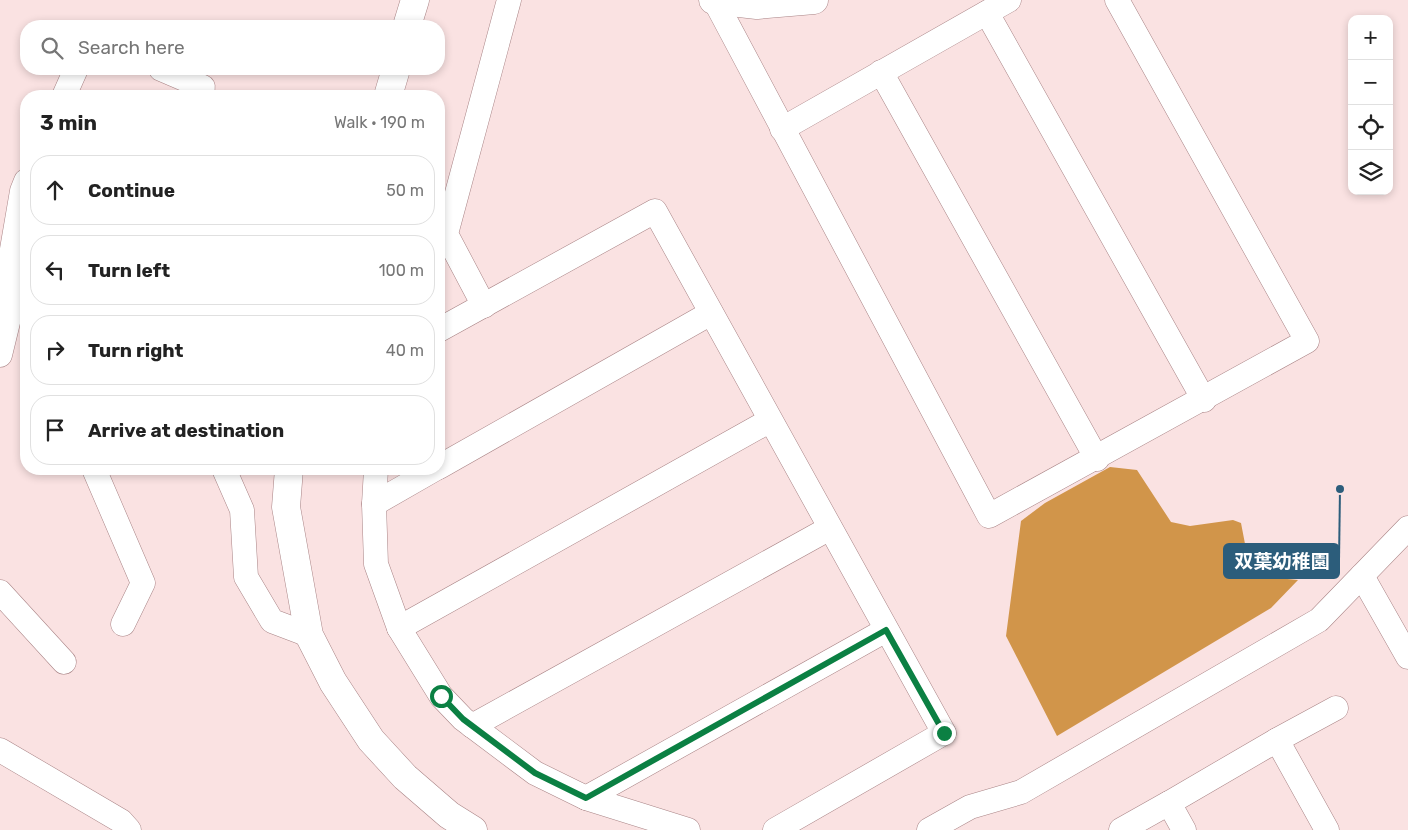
<!DOCTYPE html>
<meta charset="utf-8">
<style>
:root{--surface:#fff;--page:#f2f2f2;--text:#222;--muted:#767676;--line:#e0e0e0}
body{margin:0;font-family:Rubik,"Noto Sans JP",sans-serif;background:var(--page);color:var(--text)}
.controls{position:absolute;right:15px;top:15px;display:grid;overflow:hidden;border-radius:10px;box-shadow:0 2px 8px #0003}
.controls button{width:45px;height:45px;display:grid;place-items:center;padding:0;border:0;border-bottom:1px solid var(--line);background:var(--surface);color:var(--text);font:25px sans-serif}
.stop{position:absolute;width:15px;height:15px;margin:-11px;border:4px solid #0b8043;border-radius:50%;background:#fff}
.stop.end{background:#0b8043;border-color:#fff;box-shadow:0 1px 5px #0008}
.list{margin:0;padding:0;list-style:none}
h2{display:flex;justify-content:space-between;align-items:center;height:65px;margin:0;padding:0 20px;font-size:21px}
h2 small{font-size:16px;font-weight:400;color:var(--muted)}
.list li{display:grid;grid-template-columns:32px 1fr auto;gap:15px;align-items:center;box-sizing:border-box;height:70px;margin:0 10px 10px;padding:0 10px;border:1px solid var(--line);border-radius:20px}
.list b{display:block;font-size:19px;white-space:nowrap}
.list em{font-size:16px;font-style:normal;color:var(--muted)}
.icon{flex:none;width:28px;height:28px;fill:none;stroke:currentColor;stroke-width:2;stroke-linecap:round;stroke-linejoin:round}
.map{position:relative;flex:none;width:1408px;height:830px;overflow:hidden}
.search{position:absolute;background:var(--surface);box-shadow:0 2px 8px #0003;left:20px;top:20px;width:425px;height:55px;display:flex;align-items:center;gap:12px;box-sizing:border-box;padding:0 18px;border-radius:20px;color:var(--muted);font-size:19px}
.panel{position:absolute;background:var(--surface);box-shadow:0 2px 8px #0003;left:20px;top:90px;width:425px;height:385px;border-radius:20px}
.map>svg:first-child{display:block}
</style>
<div class="map">
<svg width="1408" height="830" viewBox="0 0 1408 830">
<rect width="100%" height="100%" fill="#fae2e2"/>
<polygon fill="#d1954a" points="1110,467 1137,470 1171,522 1190,526 1233,520 1241,523 1246,549 1257,562 1277,578 1298,580 1271,608 1057,736 1006,636 1021,521 1045,503"/>
<g fill="none" stroke-linecap="round" stroke-linejoin="round">
<g stroke="#a98486" stroke-width="25">
<g id="street">
<polyline points="715,1 989,516 1307,341 1117,0"/>
<polyline points="987,13 1204,400"/>
<polyline points="161,69 203,87 201,96"/>
<polyline points="881,72 1097,459"/>
<polyline points="64,96 76,69"/>
<polyline points="782,129 1009,0"/>
<polyline points="484,306 446,234 509,0"/>
<polyline points="439,330 655,211 944,733 775,830"/>
<polyline points="0,355 11,310 10,261 22,191 26,181"/>
<polyline points="439,467 711,313"/>
<polyline points="94,469 143,583 123,624"/>
<polyline points="224,469 242,510 246,577 272,621 309,635"/>
<polyline points="376,469 374,504 376,564 399,628 441,696 463,719 535,773 586,798 688,830"/>
<polyline points="374,504 435,469"/>
<polyline points="1362,576 1408,657"/>
<polyline points="0,592 64,662"/>
<polyline points="399,628 769,421"/>
<polyline points="472,726 830,528"/>
<polyline points="1277,740 1336,708"/>
<polyline points="0,750 121,821 129,830"/>
<polyline points="586,798 886,630"/>
<polyline points="1169,803 1277,740 1327,830"/>
<polyline points="929,830 970,807 1021,792 1319,620 1408,528"/>
<polyline points="1121,830 1169,803 1184,830"/>
</g>
</g>
<g stroke="#a98486" stroke-width="29">
<g id="secondary">
<polyline points="713,0 757,5 814,0"/>
<polyline points="407,26 415,0"/>
<polyline points="388,96 396,69"/>
<polyline points="289,469 286,507 309,635 333,682 371,740 405,777 449,815 473,830"/>
</g>
</g>
<use href="#street" stroke="#fff" stroke-width="24"/>
<use href="#secondary" stroke="#fff" stroke-width="28"/>
</g>
<g fill="none" stroke-linecap="round" stroke-linejoin="round">
<polyline stroke="#0b8043" stroke-width="6" points="441,696 463,719 535,773 586,798 886,630 944,733"/>
</g>
<path fill="none" stroke="#2c5d7b" stroke-width="2" d="M1340 489L1339 561"/>
<circle fill="#2c5d7b" stroke="#fae2e2" stroke-width="2" cx="1340" cy="489" r="5"/>
<rect fill="#2c5d7b" stroke="#2c5d7b" stroke-width="2" x="1224" y="544" width="115" height="34" rx="5"/>
<g font-size="19" text-anchor="middle" font-weight="bold" fill="#fff">
<text x="1282" y="568">双葉幼稚園</text>
</g>
</svg>
<div class="controls">
<button>+</button>
<button>−</button>
<button><svg class="icon" aria-label="locate" viewBox="0 0 24 24"><circle cx="12" cy="12" r="6"/><path d="M12 2v4M12 18v4M2 12h4M18 12h4"/></svg></button>
<button><svg class="icon" aria-label="layers" viewBox="0 0 24 24"><path d="M12 4l9 5-9 5-9-5zM3 14l9 5 9-5"/></svg></button>
</div>
<div class="stop" style="left:441px;top:696px"></div>
<div class="stop end" style="left:944px;top:733px"></div>
<div class="search"><svg class="icon" aria-label="search" viewBox="0 0 24 24"><circle cx="10" cy="10" r="6"/><path d="M15 15l6 6"/></svg>Search here</div>
<section class="panel">
<h2>3 min<small>Walk · 190 m</small></h2>
<ul class="list">
<li><svg class="icon" aria-label="ahead" viewBox="0 0 24 24"><path d="M12 20V5M6 11l6-6 6 6"/></svg><div><b>Continue</b></div><em>50 m</em></li>
<li><svg class="icon" aria-label="left" viewBox="0 0 24 24"><path d="M17 20v-9H6M10 6l-5 5 5 5"/></svg><div><b>Turn left</b></div><em>100 m</em></li>
<li><svg class="icon" aria-label="right" viewBox="0 0 24 24"><path d="M7 20v-9h11M14 6l5 5-5 5"/></svg><div><b>Turn right</b></div><em>40 m</em></li>
<li><svg class="icon" aria-label="arrive" viewBox="0 0 24 24"><path d="M6 21V4h12l-3 4 3 4H6"/></svg><div><b>Arrive at destination</b></div></li>
</ul>
</section>
</div>
